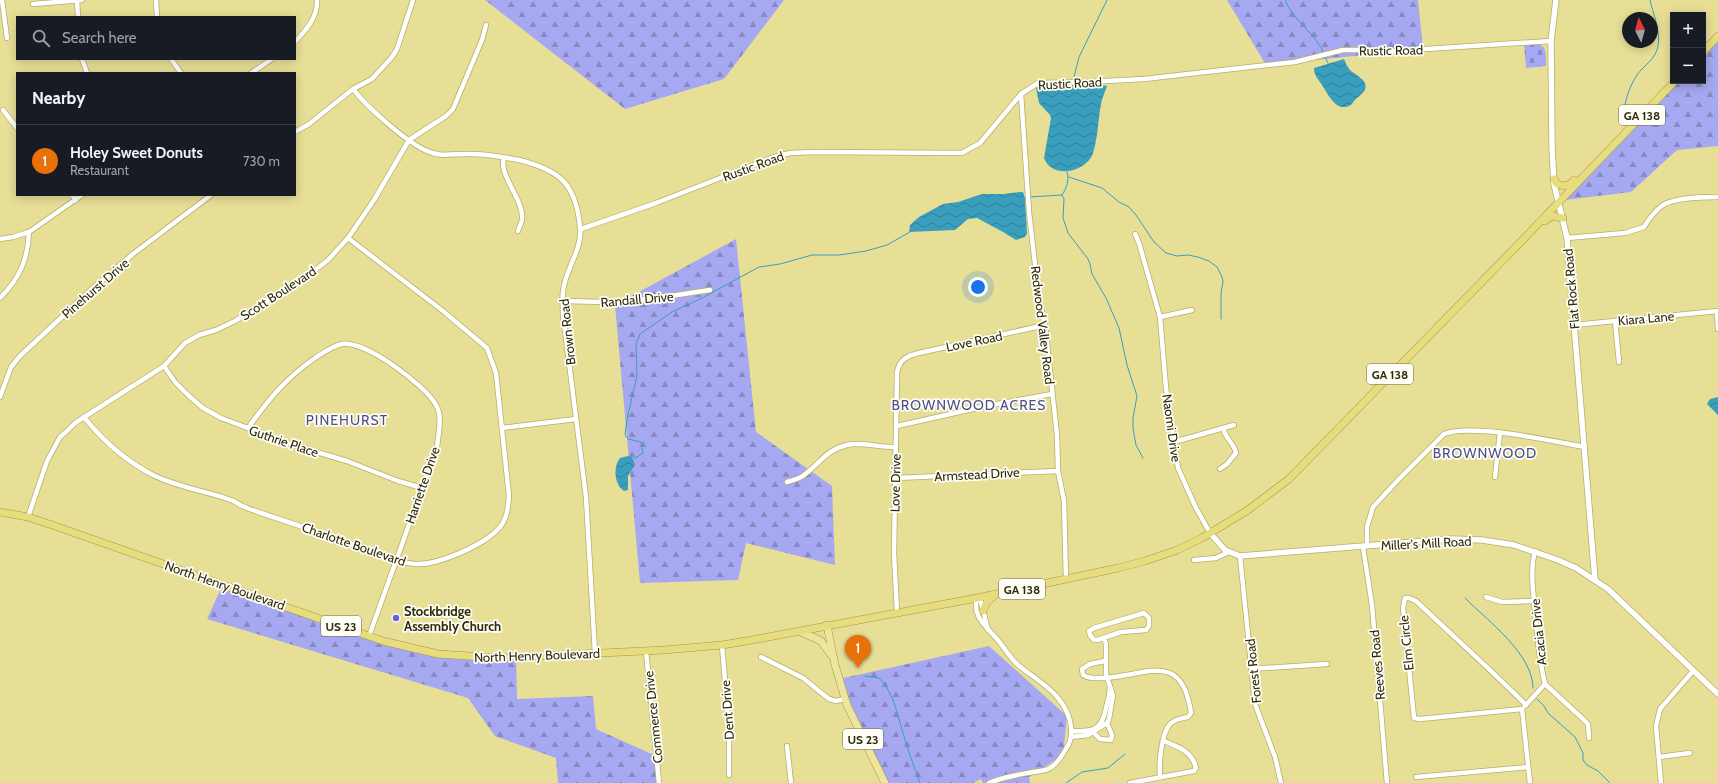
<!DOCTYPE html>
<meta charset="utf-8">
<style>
:root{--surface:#171b24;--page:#242831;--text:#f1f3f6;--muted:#9ea1a6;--line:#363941;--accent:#db2777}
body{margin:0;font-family:Cabin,sans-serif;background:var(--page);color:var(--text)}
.controls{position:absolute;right:12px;top:12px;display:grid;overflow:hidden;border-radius:0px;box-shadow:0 2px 10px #0003}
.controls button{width:36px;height:36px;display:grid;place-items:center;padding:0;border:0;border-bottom:1px solid var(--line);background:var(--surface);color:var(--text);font:20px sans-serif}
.compass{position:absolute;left:1622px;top:12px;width:36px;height:36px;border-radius:50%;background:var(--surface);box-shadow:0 2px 10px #0003;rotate:354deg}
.you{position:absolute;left:978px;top:287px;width:14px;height:14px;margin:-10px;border:3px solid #fff;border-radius:50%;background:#1a73e8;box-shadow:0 0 0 6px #1a73e833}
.badge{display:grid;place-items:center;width:26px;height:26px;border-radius:50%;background:var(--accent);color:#fff;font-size:13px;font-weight:700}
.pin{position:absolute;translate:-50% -33px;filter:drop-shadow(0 1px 2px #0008)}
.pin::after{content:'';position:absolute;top:21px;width:14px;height:12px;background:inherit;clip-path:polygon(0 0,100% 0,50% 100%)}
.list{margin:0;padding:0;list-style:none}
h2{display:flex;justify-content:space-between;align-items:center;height:52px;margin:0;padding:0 16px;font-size:17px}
h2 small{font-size:13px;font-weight:400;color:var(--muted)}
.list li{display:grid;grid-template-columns:26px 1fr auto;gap:12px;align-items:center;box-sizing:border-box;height:72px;padding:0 16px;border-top:1px solid var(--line)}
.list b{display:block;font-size:15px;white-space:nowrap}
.list p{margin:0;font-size:13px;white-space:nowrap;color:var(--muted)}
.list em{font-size:13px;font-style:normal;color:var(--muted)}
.icon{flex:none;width:22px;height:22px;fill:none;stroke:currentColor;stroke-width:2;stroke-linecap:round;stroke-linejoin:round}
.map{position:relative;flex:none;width:1718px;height:783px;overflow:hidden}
.search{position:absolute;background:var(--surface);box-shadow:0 2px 10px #0003;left:16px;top:16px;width:280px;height:44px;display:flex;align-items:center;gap:10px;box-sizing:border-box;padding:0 14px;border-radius:0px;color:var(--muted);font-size:15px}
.panel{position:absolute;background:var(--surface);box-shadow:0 2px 10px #0003;left:16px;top:72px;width:280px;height:124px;border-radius:0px}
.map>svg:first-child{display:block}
</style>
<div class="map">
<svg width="1718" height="783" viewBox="0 0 1718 783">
<defs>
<pattern id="forest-firs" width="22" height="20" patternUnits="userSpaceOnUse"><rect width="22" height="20" fill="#a6a8f1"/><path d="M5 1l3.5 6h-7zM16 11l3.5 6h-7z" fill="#8889c2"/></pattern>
<pattern id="cemetery-stones" width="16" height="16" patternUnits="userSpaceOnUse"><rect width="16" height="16" fill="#a6a8f1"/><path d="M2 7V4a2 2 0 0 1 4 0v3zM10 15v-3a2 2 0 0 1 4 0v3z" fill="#8889c2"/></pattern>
<pattern id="water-waves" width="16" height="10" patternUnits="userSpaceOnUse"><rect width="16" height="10" fill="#3a9ebd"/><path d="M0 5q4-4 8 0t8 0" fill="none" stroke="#318198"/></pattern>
</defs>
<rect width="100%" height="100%" fill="#e8df97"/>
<g fill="url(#forest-firs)">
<polygon points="485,0 784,0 724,79 625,109"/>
<polygon points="1227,0 1418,0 1423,49 1266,65"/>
<polygon points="1718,38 1718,146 1677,150 1631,192 1565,200 1678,81 1703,81 1703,54"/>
<polygon points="736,239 756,432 832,486 835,565 746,543 738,580 640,583 615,305"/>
<polygon points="222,586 419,649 516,656 517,699 593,696 596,729 656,756 658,783 558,783 556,758 495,736 468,698 207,619"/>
<polygon points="989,646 1067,716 1063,755 1029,777 1030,783 983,783 981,779 973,783 884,783 839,679"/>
</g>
<path fill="url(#cemetery-stones)" d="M1524,44C1546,43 1546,46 1546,66L1526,68Z"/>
<g fill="url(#water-waves)">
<path d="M1344,59C1346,63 1347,67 1350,70C1355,75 1369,80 1365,90C1362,95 1355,98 1352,104C1337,115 1328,94 1322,85C1318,79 1314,75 1314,68Z"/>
<path d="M1054,85H1102L1107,86C1105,92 1102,98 1101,104C1098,120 1098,137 1093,153C1087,172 1052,180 1044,158L1051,118L1050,115L1039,103L1036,88L1039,86Z"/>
<polygon points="1019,192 1023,192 1025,198 1027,233 1025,237 1016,240 1003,232 977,218 968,219 955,230 909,232 910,225 919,217 943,204 958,202 982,194 1003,194"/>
<polygon points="1718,397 1718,415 1707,404 1710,399"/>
<path d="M628,456L632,457L635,465L628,476V490L624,491C614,484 613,467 620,458Z"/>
</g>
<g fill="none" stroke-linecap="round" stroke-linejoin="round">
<g stroke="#3a9ebd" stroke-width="1">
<path d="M1285,0C1293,21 1316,33 1324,54"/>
<polyline points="1325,57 1328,63"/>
<polyline points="1073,81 1079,57 1107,0"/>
<path d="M1623,113C1626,99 1629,87 1637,75C1644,65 1656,59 1658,46C1661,31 1653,14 1650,0"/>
<polyline points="1069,177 1102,188 1119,202 1129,207 1136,215 1154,242 1166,253 1177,256 1188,255 1198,257 1209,261 1217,267 1222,277 1223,282 1221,293 1221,319"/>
<polyline points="1062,195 1064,199 1063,218 1068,233 1088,259 1090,264 1092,274 1106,298 1119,328 1127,365 1137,396 1133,418 1133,429 1136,445 1143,458"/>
<path d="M1029,197L1062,195C1066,189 1070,180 1067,172"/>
<polyline points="634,459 643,453 641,442 628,439 625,435 627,419 637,376 636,344 640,334 672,312 702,298 759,267 780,264 812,255 839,255 866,251 887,245 910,232"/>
<path d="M1465,598C1488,621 1533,654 1533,688"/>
<path d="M865,676L879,678C894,693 897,714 903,733C908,750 914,767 920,783"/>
<polyline points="1537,699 1544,706 1548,713 1575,737 1583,753 1583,760 1587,765 1598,771 1610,783"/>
<polyline points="1066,783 1082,772 1108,768 1125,754"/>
</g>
<g stroke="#b6ae66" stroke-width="6">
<g id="minor">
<polyline points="2,0 7,38"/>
<polyline points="156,0 157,17"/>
<polyline points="77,1 78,17"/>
<polyline points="33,4 82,0"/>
<path d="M295,42C306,30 318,17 317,0"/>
<polyline points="82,59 87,73"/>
<polyline points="171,59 181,73"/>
<polyline points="251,73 272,59"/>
<path d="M353,89C367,107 406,142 427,151C441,158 456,153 471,154C488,154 503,157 519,160C560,170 576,184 580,227C583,249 565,270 563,291C562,298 563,307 563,315L586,497L595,653"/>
<polyline points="1021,94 1029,212 1039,299 1045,325 1057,435 1058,471 1064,501 1066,580"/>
<polyline points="3,110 17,128"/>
<polyline points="295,132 309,124 353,89 372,79 392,57 397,49 413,0"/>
<path d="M504,157C498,176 524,199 522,219C522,223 519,227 518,231"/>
<polyline points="72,195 76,200"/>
<polyline points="581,229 656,203 774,157 790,153 814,152 962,153 980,143 1021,94 1038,83 1087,82 1144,79 1295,62 1343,50 1365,50 1380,52 1551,41"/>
<polyline points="1135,234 1139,243 1160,317 1166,388 1178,468 1196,508 1210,533"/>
<path d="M1567,238L1625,233L1644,227C1648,220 1657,208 1665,204C1678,197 1703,197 1718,197"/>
<polyline points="0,239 13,237 29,232 82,195"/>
<path d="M0,298C19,279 28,260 29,232"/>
<polyline points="563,301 607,302 651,299 710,290"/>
<polyline points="1717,312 1718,329"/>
<polyline points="1160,317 1192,310"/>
<polyline points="1615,321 1619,362"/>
<polyline points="1574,325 1718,311"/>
<polyline points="164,366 175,382 189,396 203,408 221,418 293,445 347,461 398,481 422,488"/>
<polyline points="0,397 11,367 20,356 93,288 133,254 211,195"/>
<path d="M84,417C103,441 126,461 153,475C177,487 206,491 231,500C236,502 241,506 247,508C280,520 314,530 347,542C368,550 393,563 416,564C438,565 485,545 500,527C507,519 508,507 509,496L496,373L487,348L443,311L348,238"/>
<polyline points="897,426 986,406 1052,394"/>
<path d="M248,428C268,400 286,378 315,358C323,353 332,346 342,344C365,340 425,385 436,405C443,416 438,435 437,447L369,636"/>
<polyline points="502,428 576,419"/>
<polyline points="1174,442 1234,425"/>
<path d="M1220,469L1227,464L1236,453C1234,443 1225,438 1223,428"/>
<polyline points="1495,477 1500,433"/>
<polyline points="895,478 1058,471"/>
<path d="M787,482C793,480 800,479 804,475C821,463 824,451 847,445C860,441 880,448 896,447"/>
<polyline points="28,517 47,461 60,437 66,432 75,423 164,366 185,343 199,335 216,330 235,321 306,277 328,260 348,238 374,200 409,140 446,116 453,109 482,40 486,25"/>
<path d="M1367,546V527L1373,507L1398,480L1444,434C1473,423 1551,441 1585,447"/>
<polyline points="1363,547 1372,605 1387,783"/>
<polyline points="1240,556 1255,704 1275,757 1281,783"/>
<polyline points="1194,560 1216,558 1229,552"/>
<polyline points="1486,597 1502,602 1534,601"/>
<path d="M977,598C972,617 986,626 997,639C1004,647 1010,658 1018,665C1030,675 1049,686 1058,698C1069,711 1077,733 1066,749C1062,756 1056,766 1048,769C1044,771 1038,771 1033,772C1018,775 1003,777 989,783"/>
<polyline points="977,598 981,602 988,630"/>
<path d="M897,612L894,553L897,372C900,359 907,356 919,353L1045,325"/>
<polygon points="1144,613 1149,618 1149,626 1146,630 1121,632 1097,640 1094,640 1090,635 1089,631 1094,628"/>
<polyline points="722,645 729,730 729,775"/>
<polyline points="646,651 659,783"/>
<polyline points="761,657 803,678 829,699 836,701 845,699"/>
<path d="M1105,661L1090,664L1082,669L1083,675C1089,679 1096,678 1104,678C1146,676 1182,649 1191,713L1188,717C1182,718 1175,719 1170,724C1161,734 1159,763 1160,777"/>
<polyline points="1251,669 1327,664"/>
<polyline points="1545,684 1584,720 1588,724 1589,738"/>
<path d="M1525,706L1545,684C1539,660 1537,635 1535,610C1533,591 1530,570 1535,551"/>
<path d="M1522,709L1420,719L1414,718L1403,608L1405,598H1409L1416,601C1453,636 1490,669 1526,705"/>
<polyline points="1522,709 1530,783"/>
<path d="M1071,731C1092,732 1102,731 1106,708C1108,701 1110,694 1110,686"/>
<polyline points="1093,732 1100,739 1111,740 1112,735 1107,723"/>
<polyline points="1071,737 1088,735 1107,723 1109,719 1113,695 1106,675 1106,644 1104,639"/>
<polyline points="787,746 791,783"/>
<polyline points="1659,757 1690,753"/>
<polyline points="1416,777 1528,767"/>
<path d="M1130,783L1194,771L1196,768C1192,751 1178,747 1164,741"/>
<polyline points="1661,783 1656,726 1660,709 1693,671"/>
</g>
</g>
<g stroke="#b6ae66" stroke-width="7">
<g id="tertiary">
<polyline points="1556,0 1551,41 1552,147 1554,184 1567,238 1595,580"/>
<polyline points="1210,533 1225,550 1240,556 1451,539 1482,540 1514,545 1558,560 1576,568 1608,589 1718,694"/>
</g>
</g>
<g stroke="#a39941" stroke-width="8">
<g id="primary">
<polyline points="827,625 835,665 847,705 885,783"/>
<polyline points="799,631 821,641 831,655"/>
</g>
</g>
<g stroke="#a39941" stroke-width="8">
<g id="trunk">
<polyline points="1703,52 1718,36"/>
<path d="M1554,179L1557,184C1564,187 1569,186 1574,180"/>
<polyline points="1545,221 1552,216 1563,218"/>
<polyline points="0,512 28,517 52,525 383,641 438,654 500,658 664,650 722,645 752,640 977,598 1118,568 1145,561 1177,550 1202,538 1248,510 1289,479 1511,252 1675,81"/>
<polyline points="983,611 987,602 995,595"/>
</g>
</g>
<use href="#minor" stroke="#fff" stroke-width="4.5"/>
<use href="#tertiary" stroke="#fff" stroke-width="5.5"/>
<use href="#primary" stroke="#ede59e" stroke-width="7"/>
<use href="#trunk" stroke="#e7dc7e" stroke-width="7"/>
</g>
<circle fill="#695ed8" stroke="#fefef7" stroke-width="1.5" cx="396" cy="618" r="4"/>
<g text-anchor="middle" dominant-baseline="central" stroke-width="3.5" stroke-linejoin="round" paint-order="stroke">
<g fill="#fefef7" stroke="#6d6b54" stroke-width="1">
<rect x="1619" y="105" width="46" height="20" rx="3"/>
<rect x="1367" y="364" width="46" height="20" rx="3"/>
<rect x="999" y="579" width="46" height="20" rx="3"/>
<rect x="321" y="616" width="40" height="20" rx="3"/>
<rect x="843" y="729" width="40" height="20" rx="3"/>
</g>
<g font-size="12" font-weight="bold" fill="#2f2c0e">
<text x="1642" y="115">GA 138</text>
<text x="1390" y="374">GA 138</text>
<text x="1022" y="589">GA 138</text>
<text x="341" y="626">US 23</text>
<text x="863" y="739">US 23</text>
</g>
<g font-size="13" fill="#2f2c0e" stroke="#fefef7">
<text transform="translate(1391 50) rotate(-1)">Rustic Road</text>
<text transform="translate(1070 83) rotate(-3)">Rustic Road</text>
<text transform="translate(753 166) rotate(-20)">Rustic Road</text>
<text transform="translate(95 288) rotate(-41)">Pinehurst Drive</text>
<text transform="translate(1571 289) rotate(-95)">Flat Rock Road</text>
<text transform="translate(278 293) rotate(-33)">Scott Boulevard</text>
<text transform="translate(637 299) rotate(-5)">Randall Drive</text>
<text transform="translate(1646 318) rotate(-5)">Kiara Lane</text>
<text transform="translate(1043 325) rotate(83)">Redwood Valley Road</text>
<text transform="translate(567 332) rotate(-96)">Brown Road</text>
<text transform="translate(974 341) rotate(-12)">Love Road</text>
<text transform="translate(1172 428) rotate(82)">Naomi Drive</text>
<text transform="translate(284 441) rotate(19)">Guthrie Place</text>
<text transform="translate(977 474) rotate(-3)">Armstead Drive</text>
<text transform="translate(895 483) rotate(-89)">Love Drive</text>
<text transform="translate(422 485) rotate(-71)">Harriette Drive</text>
<text transform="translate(1426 543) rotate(-3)">Miller's Mill Road</text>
<text transform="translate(354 544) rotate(19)">Charlotte Boulevard</text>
<text transform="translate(225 585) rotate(19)">North Henry Boulevard</text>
<text transform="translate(1538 632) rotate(-96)">Acacia Drive</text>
<text transform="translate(1406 643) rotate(-96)">Elm Circle</text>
<text transform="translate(537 655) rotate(-2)">North Henry Boulevard</text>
<text transform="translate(1377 665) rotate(-95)">Reeves Road</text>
<text transform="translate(1253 671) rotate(-96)">Forest Road</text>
<text transform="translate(727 710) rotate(-94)">Dent Drive</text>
<text transform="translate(653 717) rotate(-96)">Commerce Drive</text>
</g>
<g font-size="13" font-weight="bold" fill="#2f2c0e" stroke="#fefef7" text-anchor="start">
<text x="404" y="611">Stockbridge<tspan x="404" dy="15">Assembly Church</tspan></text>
</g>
<g font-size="14" letter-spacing="1" fill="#504f8d" stroke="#fefef7">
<text x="969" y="405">BROWNWOOD ACRES</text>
<text x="347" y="420">PINEHURST</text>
<text x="1485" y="453">BROWNWOOD</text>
</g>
</g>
</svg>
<div class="controls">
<button>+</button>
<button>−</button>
</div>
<svg class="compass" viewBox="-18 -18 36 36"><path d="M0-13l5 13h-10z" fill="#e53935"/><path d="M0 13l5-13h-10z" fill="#9ea1a6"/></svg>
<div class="you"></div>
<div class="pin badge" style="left:858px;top:668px;background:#e8710a">1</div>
<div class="search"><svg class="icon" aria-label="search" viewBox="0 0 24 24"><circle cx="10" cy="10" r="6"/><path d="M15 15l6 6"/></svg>Search here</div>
<section class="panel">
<h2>Nearby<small></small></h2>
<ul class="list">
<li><span class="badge" style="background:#e8710a">1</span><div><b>Holey Sweet Donuts</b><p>Restaurant</p></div><em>730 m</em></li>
</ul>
</section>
</div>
